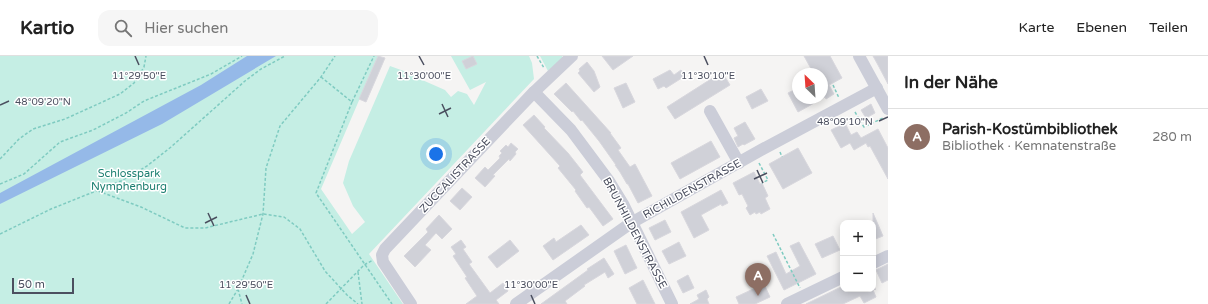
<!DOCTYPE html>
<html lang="de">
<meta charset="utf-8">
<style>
:root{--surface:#fff;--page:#f6f6f6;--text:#222;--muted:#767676;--line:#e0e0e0;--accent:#2634dc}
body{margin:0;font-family:"Varela Round",sans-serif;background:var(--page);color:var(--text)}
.controls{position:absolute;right:12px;bottom:12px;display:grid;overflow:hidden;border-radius:8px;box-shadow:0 2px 10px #0003}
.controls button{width:36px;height:36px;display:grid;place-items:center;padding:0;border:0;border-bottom:1px solid var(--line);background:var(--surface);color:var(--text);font:20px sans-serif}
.compass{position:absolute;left:792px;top:12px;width:36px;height:36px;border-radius:50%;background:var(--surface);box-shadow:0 2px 10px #0003;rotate:335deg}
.scale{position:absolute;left:12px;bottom:10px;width:62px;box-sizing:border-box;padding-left:4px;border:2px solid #4b4f5f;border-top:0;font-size:11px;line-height:14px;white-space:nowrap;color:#4b4f5f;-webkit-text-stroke:3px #fff;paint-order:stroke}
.you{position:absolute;left:436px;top:98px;width:14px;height:14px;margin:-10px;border:3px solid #fff;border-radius:50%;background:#1a73e8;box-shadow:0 0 0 6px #1a73e833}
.badge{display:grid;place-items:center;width:26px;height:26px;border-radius:50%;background:var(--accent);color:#fff;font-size:13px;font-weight:700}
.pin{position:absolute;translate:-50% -33px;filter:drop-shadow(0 1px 2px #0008)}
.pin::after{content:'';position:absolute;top:21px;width:14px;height:12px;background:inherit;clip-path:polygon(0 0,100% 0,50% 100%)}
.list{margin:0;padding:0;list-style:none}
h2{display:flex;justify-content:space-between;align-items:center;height:52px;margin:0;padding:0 16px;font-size:17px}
h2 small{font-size:13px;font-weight:400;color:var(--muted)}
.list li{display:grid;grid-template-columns:26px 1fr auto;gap:12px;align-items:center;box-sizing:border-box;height:56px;padding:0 16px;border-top:1px solid var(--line)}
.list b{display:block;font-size:15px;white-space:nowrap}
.list p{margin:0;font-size:13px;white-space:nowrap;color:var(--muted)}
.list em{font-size:13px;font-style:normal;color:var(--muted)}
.icon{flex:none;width:22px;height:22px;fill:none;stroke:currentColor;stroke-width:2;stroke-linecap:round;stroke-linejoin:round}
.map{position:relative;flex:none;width:888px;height:248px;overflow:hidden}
header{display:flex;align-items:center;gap:24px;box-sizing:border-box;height:56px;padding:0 20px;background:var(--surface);border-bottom:1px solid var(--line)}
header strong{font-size:19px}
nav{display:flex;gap:22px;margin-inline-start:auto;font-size:14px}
.search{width:280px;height:36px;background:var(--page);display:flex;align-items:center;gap:10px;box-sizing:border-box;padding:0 14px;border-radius:12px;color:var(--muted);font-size:15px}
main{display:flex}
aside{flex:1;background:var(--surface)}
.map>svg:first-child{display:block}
</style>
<header>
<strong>Kartio</strong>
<div class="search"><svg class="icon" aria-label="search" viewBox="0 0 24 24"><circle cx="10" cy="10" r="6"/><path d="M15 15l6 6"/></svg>Hier suchen</div>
<nav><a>Karte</a><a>Ebenen</a><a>Teilen</a></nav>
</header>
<main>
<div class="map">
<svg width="888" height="248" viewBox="0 0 888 248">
<rect width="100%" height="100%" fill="#f5f4f3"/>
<g fill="#c5eee4">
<polygon points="0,0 378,0 321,133 352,178 365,166 353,150 343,127 349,105 390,10 412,18 420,23 445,34 451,41 458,35 467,38 474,49 486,26 470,34 451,0 529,0 532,7 534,23 369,198 403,248 0,248"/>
<polygon points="540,0 562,0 563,2 548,15"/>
</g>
<polygon fill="#95b9e8" points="247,0 276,0 162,68 0,148 0,137 201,29"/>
<g fill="#d0d1d8" stroke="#d8d7dd">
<polygon points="378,0 385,2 366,46 359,43"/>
<polygon points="473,0 477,8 466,13 462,5"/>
<polygon points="602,0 633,0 613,14"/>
<polygon points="804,0 830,0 842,22 829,29 834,38 826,43 825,41 798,56 788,37 798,32 798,42 822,42 822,18 814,18"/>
<polygon points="873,0 888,0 888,28 878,9"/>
<polygon points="587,6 594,15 600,31 594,36 578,17 580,15 579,13"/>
<polygon points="670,14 674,19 681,14 685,20 666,32 664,30 658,33 653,23"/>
<polygon points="722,16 730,29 675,63 667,51"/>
<polygon points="566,27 611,77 610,77 621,92 618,94 630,111 635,108 652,140 638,147 628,128 627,128 620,116 615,109 616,109 599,85 582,64 581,65 573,55 572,56 554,38"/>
<polygon points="626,27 635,46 623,52 614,32"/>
<polygon points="761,33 768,45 752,53 746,41"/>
<polygon points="871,48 875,57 866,62 861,54"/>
<polygon points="534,59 545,71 544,72 568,97 583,116 580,119 613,163 603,170 589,151 587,152 575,135 576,134 558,112 560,110 523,69"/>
<polygon points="745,66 755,83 744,89 743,88 738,91 734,82 738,80 734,72"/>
<polygon points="845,67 851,79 857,76 861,82 878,73 888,92 888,123 870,90 868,91 866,87 854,94 850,87 841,92 831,74"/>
<polygon points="711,85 720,101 680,123 671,107"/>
<polygon points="511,87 518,93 515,96 516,98 510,105 509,103 493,119 495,120 485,131 475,122 485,111 488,114 500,102 499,100 502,97 500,95 506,89 508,91"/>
<polygon points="798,92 812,117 783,133 769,108"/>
<polygon points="754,116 760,128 762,127 768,140 765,142 770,153 761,158 760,156 756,158 755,156 750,159 746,152 748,150 742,138 739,139 733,127"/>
<polygon points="462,132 472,141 460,154 450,145"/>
<polygon points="721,134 728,147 722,150 721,148 701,159 709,174 694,182 681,156"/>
<polygon points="873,157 883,180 873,184"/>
<polygon points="439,159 452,173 442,183 436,177 425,189 431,194 415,211 404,200 428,176 426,173"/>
<polygon points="665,164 671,176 655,184 649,172"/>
<polygon points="581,169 589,179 553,204 543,190 554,182 556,186"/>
<polygon points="833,180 840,194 822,202 815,188"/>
<polygon points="461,184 466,191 463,193 472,206 469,208 490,237 503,227 508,235 496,244 499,248 466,248 477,240 465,222 467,221 453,200 456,198 451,191"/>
<polygon points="510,184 519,195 497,212 488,201"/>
<polygon points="679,186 686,200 669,208 662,195"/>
<polygon points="799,186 816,218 784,234 767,200 776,196 786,218 800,210 790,190"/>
<polygon points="626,189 637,212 625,218 614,195"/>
<polygon points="604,202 614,218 608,222 605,216 584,229 585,230 565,245 567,248 541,248 588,214 587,213"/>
<polygon points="888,208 888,224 882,227 876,214"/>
<polygon points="688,219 694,232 683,237 677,225"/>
<polygon points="643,224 655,248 637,248 629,232"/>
<polygon points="764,228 770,241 755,248 739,248 736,241"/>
<polygon points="843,230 843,233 876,233 873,234 876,241 864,247 860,240 843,248 806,248"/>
<polygon points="706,234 709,241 707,243 709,248 690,248 699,243 697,239"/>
</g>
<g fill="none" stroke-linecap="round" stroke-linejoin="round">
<g stroke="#7fcbc1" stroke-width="1.5" stroke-dasharray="3 2" stroke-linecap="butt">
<polyline points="537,0 544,12"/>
<polyline points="321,21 352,46 374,0"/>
<polyline points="833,29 839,42"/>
<polyline points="352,46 316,137 392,248"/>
<polyline points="855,56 862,68 864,71 883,62"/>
<polyline points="780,96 782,101"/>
<polyline points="0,103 19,83 33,73 65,63 120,38 134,27 144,11 146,0"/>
<polyline points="759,107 768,124 762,127"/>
<polyline points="0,128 24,118 60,86 93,74 126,57 144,45 211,18 242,0"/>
<polyline points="98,135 141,151 185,172 205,172 263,158 284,161 300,173 325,215 347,239 358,248"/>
<polyline points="0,178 51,153 121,125 147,110 171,91 245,25 261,13 285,0"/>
<polyline points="773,178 800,232"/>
<polyline points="358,216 362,248"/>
<polyline points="238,233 242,248"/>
<polyline points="229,248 238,233 253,198 263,158 266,112 280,70 321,21 335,0"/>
<polyline points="326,248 364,209 373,204"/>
</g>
<g stroke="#cbcdd8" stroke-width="12">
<polyline points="859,0 888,53"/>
<polyline points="534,36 571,74 609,125 623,148 672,248"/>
<polyline points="710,55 739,107"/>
<polyline points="873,207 888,200"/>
<polyline points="411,248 383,206 382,199 385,193 534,36 572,0"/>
<polyline points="516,248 631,167 761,94 877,32"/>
<polyline points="787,248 843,221"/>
</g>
</g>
<path fill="none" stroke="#4b4f5f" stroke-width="1.5" d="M135,0L139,9M419,0L424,9M704,0L708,9M442,48L448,61M0,49L9,45M439,58L451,52M879,65L888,61M757,114L763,127M754,123L767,117M208,157L214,170M205,167L217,161M246,239L250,248M531,239L535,248"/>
<g text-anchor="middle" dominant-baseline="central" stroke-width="3" stroke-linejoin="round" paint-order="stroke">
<g font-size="11" fill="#1d7f71" stroke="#fff">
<text x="129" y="117">Schlosspark<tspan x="129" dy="13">Nymphenburg</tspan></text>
</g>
<g font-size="11" fill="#4b4f5f" stroke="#fff">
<text transform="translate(455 119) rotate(-47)">ZUCCALISTRASSE</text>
<text transform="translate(692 133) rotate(-29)">RICHILDENSTRASSE</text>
<text transform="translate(635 177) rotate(62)">BRUNHILDENSTRASSE</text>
</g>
</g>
<g font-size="10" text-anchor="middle" fill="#4b4f5f" stroke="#fff" stroke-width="3" stroke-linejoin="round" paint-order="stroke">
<text x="139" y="23">11°29'50"E</text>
<text x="424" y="23">11°30'00"E</text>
<text x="708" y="23">11°30'10"E</text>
<text x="43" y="49">48°09'20"N</text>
<text x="845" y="69">48°09'10"N</text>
<text x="246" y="232">11°29'50"E</text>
<text x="531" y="232">11°30'00"E</text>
</g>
</svg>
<div class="controls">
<button>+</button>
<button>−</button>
</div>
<svg class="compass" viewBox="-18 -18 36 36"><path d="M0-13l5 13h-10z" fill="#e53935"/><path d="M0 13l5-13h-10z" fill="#767676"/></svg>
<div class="scale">50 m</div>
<div class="you"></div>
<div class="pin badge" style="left:758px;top:240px;background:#8d6e63">A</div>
</div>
<aside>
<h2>In der Nähe<small></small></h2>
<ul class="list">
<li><span class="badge" style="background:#8d6e63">A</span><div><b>Parish-Kostümbibliothek</b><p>Bibliothek · Kemnatenstraße</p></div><em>280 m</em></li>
</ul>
</aside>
</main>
